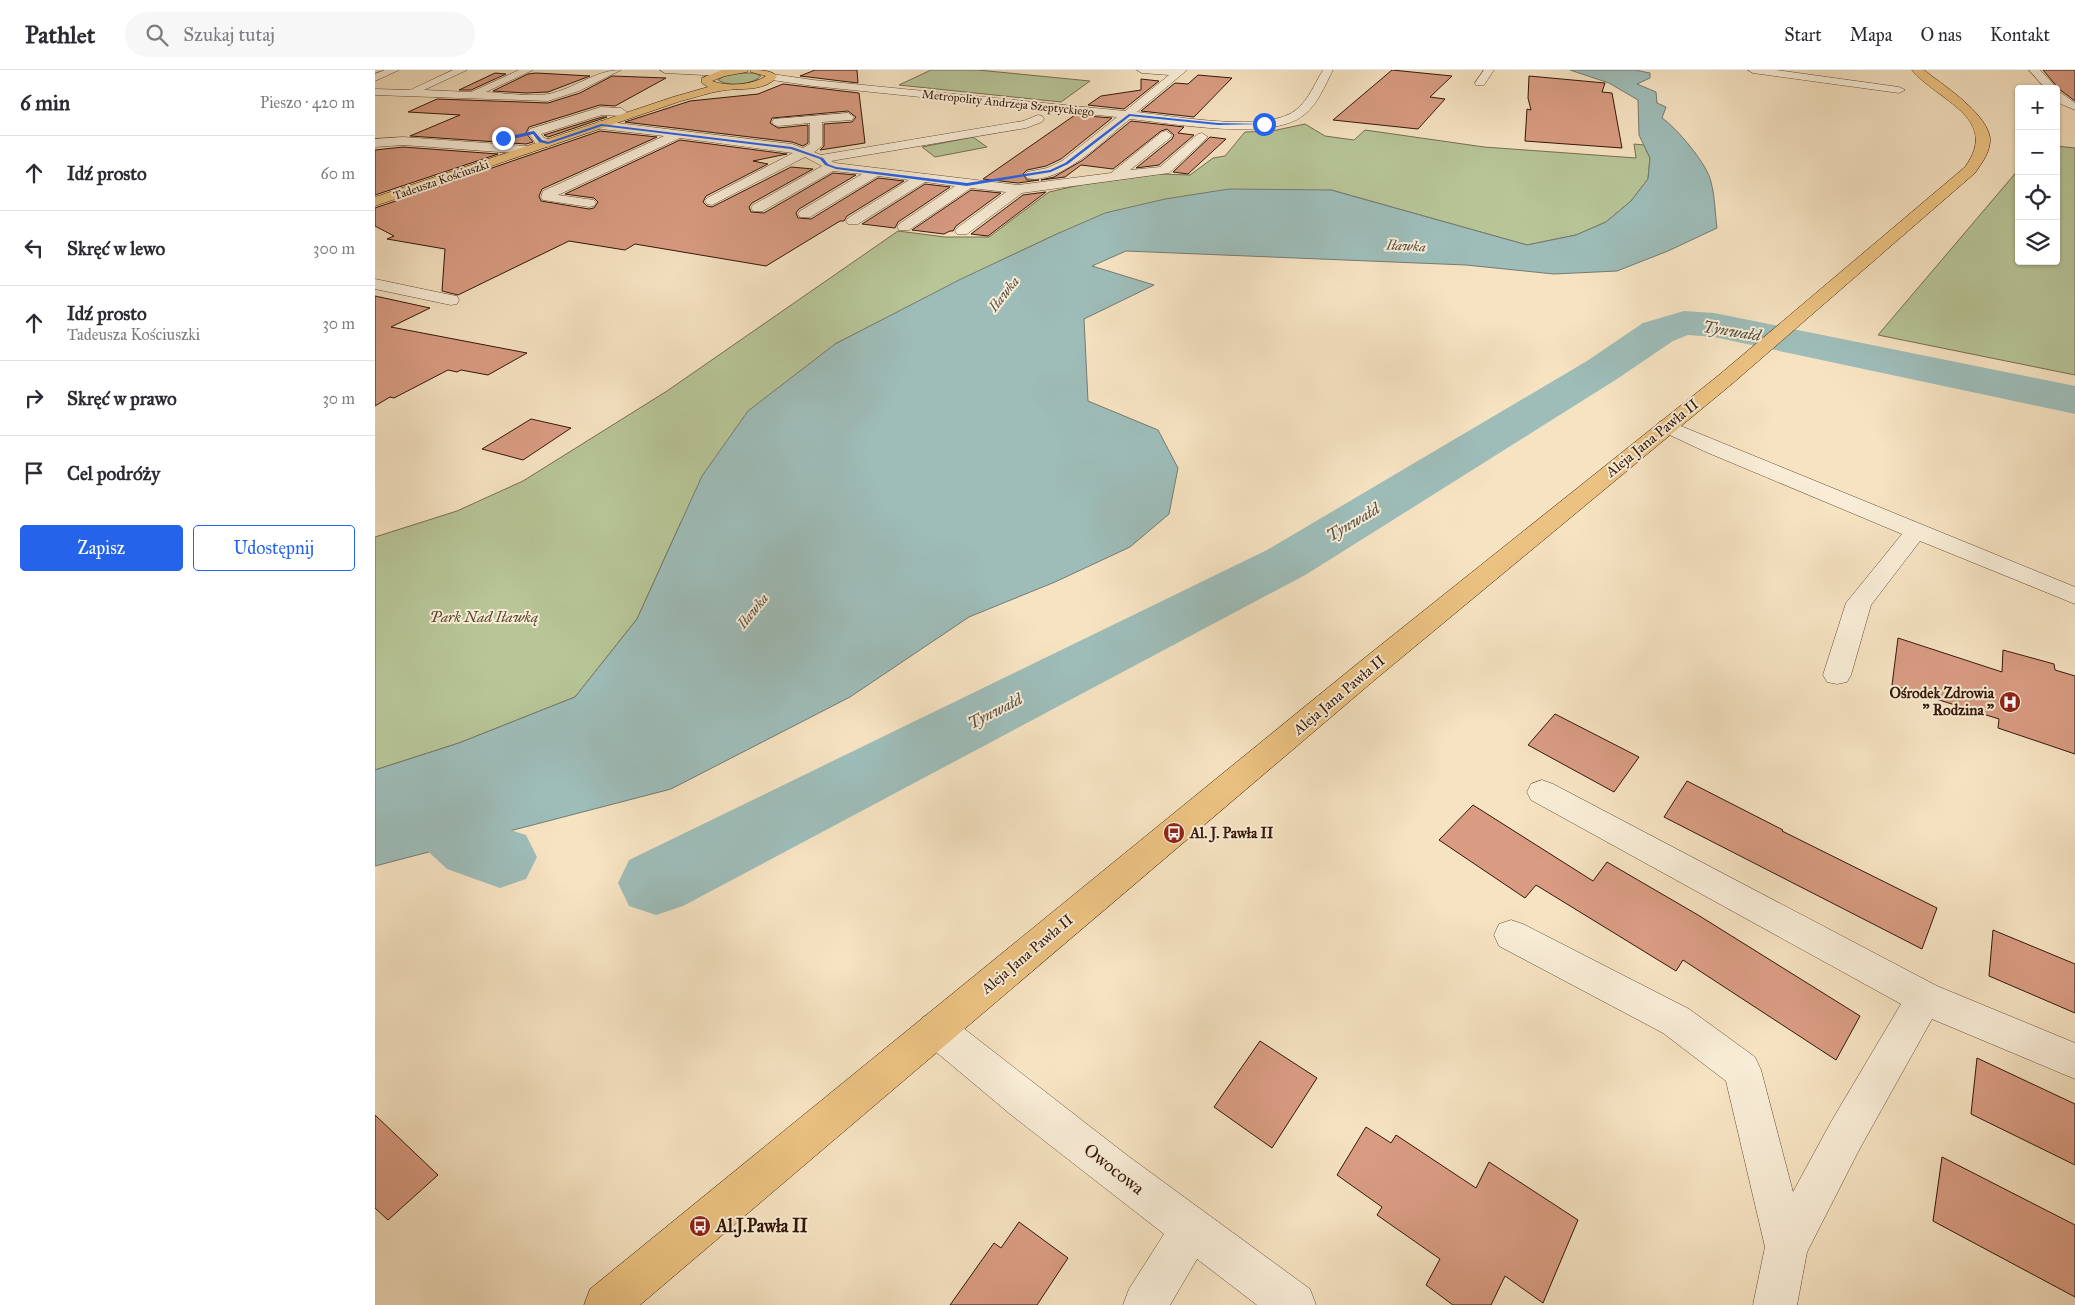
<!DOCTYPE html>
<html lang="pl">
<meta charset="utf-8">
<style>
:root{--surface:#fff;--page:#f7f7f7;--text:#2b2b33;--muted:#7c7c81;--line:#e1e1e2;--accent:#2563eb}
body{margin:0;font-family:"IM FELL Great Primer",serif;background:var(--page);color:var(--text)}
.controls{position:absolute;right:15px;top:15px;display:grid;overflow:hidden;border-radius:5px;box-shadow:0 1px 4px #0004}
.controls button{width:45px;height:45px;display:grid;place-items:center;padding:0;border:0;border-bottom:1px solid var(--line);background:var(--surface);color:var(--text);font:25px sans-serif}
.stop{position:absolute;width:15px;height:15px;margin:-11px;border:4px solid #2563eb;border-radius:50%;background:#fff}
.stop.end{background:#2563eb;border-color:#fff;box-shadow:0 1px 5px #0008}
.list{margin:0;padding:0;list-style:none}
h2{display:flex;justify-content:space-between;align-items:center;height:65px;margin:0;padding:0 20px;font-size:21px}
h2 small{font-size:16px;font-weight:400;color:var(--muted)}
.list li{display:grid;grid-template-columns:32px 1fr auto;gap:15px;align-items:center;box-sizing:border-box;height:75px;padding:0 20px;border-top:1px solid var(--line)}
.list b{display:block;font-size:19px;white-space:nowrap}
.list p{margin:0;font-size:16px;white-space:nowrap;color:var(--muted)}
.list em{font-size:16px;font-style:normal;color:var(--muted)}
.actions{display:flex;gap:10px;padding:15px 20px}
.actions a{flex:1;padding:11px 0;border:1px solid var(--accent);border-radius:5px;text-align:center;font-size:18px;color:var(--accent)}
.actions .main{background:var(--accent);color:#fff}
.icon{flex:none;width:28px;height:28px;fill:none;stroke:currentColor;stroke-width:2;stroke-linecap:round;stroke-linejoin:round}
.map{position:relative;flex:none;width:1700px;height:1235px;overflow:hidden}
header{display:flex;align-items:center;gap:30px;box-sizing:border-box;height:70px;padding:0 25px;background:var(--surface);border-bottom:1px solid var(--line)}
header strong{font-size:24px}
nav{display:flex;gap:28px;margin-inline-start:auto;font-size:18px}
.search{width:350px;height:45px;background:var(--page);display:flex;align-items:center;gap:12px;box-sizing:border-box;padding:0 18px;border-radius:28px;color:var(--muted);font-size:19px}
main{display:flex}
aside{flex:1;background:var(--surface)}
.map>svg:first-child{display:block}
</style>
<header>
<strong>Pathlet</strong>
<div class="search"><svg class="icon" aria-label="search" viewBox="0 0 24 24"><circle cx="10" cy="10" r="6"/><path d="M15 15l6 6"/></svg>Szukaj tutaj</div>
<nav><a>Start</a><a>Mapa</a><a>O nas</a><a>Kontakt</a></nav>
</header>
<main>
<aside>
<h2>6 min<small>Pieszo · 420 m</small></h2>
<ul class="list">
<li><svg class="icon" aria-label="ahead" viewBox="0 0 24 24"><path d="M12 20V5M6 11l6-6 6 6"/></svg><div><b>Idź prosto</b></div><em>60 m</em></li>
<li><svg class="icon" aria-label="left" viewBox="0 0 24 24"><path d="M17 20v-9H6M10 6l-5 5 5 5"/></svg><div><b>Skręć w lewo</b></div><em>300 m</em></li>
<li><svg class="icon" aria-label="ahead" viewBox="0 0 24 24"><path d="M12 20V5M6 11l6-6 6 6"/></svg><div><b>Idź prosto</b><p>Tadeusza Kościuszki</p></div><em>30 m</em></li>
<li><svg class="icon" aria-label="right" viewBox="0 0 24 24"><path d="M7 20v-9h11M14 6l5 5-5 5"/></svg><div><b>Skręć w prawo</b></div><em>30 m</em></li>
<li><svg class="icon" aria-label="arrive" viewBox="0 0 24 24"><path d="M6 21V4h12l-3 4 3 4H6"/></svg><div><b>Cel podróży</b></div></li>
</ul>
<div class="actions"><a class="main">Zapisz</a><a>Udostępnij</a></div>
</aside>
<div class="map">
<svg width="1700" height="1235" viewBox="0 0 1700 1235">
<rect width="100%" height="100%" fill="#f6e3c2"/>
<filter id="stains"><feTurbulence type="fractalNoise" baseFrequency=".004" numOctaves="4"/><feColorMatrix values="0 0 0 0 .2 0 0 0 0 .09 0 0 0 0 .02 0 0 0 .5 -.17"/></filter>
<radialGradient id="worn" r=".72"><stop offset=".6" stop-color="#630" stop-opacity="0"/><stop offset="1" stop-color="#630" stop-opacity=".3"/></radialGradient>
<g fill="#b7c597" stroke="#766e4f">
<polygon points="556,0 603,0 715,11 686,32 524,15"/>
<path d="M364,3H379L386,6C377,15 353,17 343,10L349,6Z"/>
<polygon points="930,54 950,66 979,70 990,60 1109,77 1261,88 1259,74 1269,75 1275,88 1273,109 1256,131 1231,152 1201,165 1152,175 956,120 684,163 629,189 460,274 306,452 262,549 200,627 84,673 0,700 0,467 82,441 148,411 292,321 523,161 570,167 614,167 674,122 705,115 785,104 815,105 838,88 850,86 870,62 897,61"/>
<polygon points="598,67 612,77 560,87 547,77"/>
<polygon points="1681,76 1700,78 1700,305 1503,265 1644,99 1644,191 1681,191"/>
</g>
<path fill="#9ebdb9" stroke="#747b72" d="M1195,0H1260L1275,3V8L1262,14L1281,22L1282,33L1291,37L1287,48C1301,57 1333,95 1336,112C1340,127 1340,143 1342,158L1293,181L1242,201L1179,204L1091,195L751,181L717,196L779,215L709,249L713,331L783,360L803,398L794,444L755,477L680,512L594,547L475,627L296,719L0,796V700L84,673L200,627L262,549L327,406L373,341L460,274L586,209L684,163L730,143L790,129L854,119L956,120L1152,175L1201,165L1231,152L1256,131L1273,109L1275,88L1264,65L1263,30L1234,13Z"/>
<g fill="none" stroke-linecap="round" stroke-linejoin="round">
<g fill="#9ebdb9" fill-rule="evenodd">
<polygon points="1309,241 1339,243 1700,316 1700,344 1339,267 1313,265 1298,271 1242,309 932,504 308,836 281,845 254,836 243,813 254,790 892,480 1212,291 1268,253"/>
<polygon points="52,709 77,717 123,756 151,765 162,787 151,809 125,818 72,799 27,757 16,737 27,717"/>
</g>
</g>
<g fill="#d99c83" stroke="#341707">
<polygon points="440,0 482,0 483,13 425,6"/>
<polygon points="1017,0 1077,6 1055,27 1070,29 1043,59 958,50"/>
<polygon points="1668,0 1700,0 1700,31 1684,19"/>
<polygon points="120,3 131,4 96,20 84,20"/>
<polygon points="161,3 215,6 173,22 151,23 118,21 153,4"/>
<polygon points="823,5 857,8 819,47 766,41 800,13 813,14"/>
<polygon points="237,6 291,8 240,36 225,35 154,57 151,63 158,72 151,74 35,66 85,45 33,42 62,29 173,33 205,23"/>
<polygon points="1154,6 1230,13 1227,22 1237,23 1247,78 1150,71 1152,39 1156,40 1153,28"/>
<polygon points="766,9 784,11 749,39 713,35 726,26 766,20"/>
<polygon points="408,14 484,23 490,73 445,80 449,76 449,54 477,52 481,47 473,41 397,48 395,53 403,58 433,55 433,73 428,76 417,72 250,52 315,31 383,24"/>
<polygon points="700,45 737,48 686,89 671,96 652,100 648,104 652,110 664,110 643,113 608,109"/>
<polygon points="227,47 232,47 173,67 169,65"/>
<polygon points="756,51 809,57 803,63 819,65 784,95 761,98 797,69 799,65 792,59 786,61 738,99 706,95 690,107 666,110 679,107 708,90"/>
<polygon points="225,61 282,67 167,119 164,126 166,131 214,139 219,138 223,132 219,128 190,124 305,70 412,84 378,91 393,94 331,126 328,132 332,136 337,137 416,97 438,99 377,133 374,137 376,142 389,143 458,103 481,105 424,139 421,143 423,148 436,149 503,108 529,111 472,146 469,151 465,151 391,196 260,174 250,180 194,171 83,225 67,221 70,179 12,169 19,166 0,156 0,138"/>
<polygon points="835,67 851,69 813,104 798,102"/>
<polygon points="28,77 123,84 0,125 0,80"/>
<polygon points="550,114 575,117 523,152 520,158 487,154"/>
<polygon points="596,120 626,123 581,156 578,161 575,161 569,164 537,160"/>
<polygon points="671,122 613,166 596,164 648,125"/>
<polygon points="0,226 55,238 16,257 152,283 113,305 86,300 82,302 73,300 19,328 15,327 0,336"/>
<polygon points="156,349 196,358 148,390 107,379"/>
<polygon points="1523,568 1627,602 1628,580 1679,594 1680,600 1700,606 1700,684 1623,658 1624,649 1517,615"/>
<polygon points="1180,644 1264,687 1239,722 1153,675"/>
<polygon points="1312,711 1408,760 1407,761 1562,838 1547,879 1289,747"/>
<polygon points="1098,735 1218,811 1232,792 1323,845 1485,946 1461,990 1308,890 1301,901 1161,815 1150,828 1064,770"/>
<polygon points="1618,860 1700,894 1700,943 1614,906"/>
<polygon points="885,971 942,1008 897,1078 839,1037"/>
<polygon points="1602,988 1700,1034 1700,1095 1596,1044"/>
<polygon points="0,1045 63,1105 13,1150 0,1138"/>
<polygon points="991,1057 1016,1073 1021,1065 1101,1118 1114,1092 1203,1150 1168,1233 1130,1206 1116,1235 1078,1235 1051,1215 1065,1189 1002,1145 1007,1137 962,1105"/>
<polygon points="1567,1087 1700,1155 1700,1227 1558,1151"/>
<polygon points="644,1152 693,1188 662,1235 575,1235 619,1173 626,1178"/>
</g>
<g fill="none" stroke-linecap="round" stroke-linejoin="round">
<g stroke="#644a36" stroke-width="1">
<g id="minor">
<polygon points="10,0 24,0 0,11 0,4"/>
<path d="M78,0H92L49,20L96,22L144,0H158L111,22C128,23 158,27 173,24C199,19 220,0 246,0L204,21L173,31L0,25V19L35,20Z"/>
<polygon points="285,0 349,0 353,3 348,6 290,3"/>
<path d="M762,0H812L762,42C799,46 895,64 922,39C934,29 940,13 948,0H958C950,15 943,34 929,45C897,72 795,53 755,49C731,68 685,116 652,108L650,105L652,102L672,98L687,91L742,47L438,16L397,10L392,7L397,4L438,10L750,41L794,5L767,3Z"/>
<polygon points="1109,0 1119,0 1109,15 1101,15 1100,13"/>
<polygon points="1373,0 1401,0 1524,17 1530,20 1524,23 1378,3"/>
<polygon points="1654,0 1665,0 1681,17 1682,20 1700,33 1700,40 1686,34 1681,30 1681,19 1671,19"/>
<polygon points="226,37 246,38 252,42 246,46 227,45 166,64 169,68 177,70 179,73 173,77 161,74 153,62 155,59"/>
<polygon points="473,43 479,47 477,50 447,52 447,76 439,82 446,85 648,51 663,45 667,46 669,49 667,52 651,58 456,91 460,93 643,115 736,103 787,62 791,61 797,65 795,68 755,100 785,97 823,64 827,63 833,67 794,103 647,123 592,164 582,164 580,161 582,158 631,122 596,118 534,160 524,160 522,157 524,154 580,116 550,112 483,154 473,154 471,151 473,148 534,110 503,106 435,147 425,147 423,144 425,141 487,104 458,101 388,141 378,141 376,138 378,135 447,96 430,87 337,135 332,134 330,131 332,128 418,83 305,68 183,125 219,130 221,133 219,136 214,137 168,130 166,127 168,121 289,66 226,59 220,55 222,52 226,51 417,74 428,78 435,74 435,53 403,56 399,55 397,52 399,49"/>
<polygon points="28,67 151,76 157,80 151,84 28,75 0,77 0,69"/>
<polygon points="0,209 76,225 82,226 84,230 82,234 76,235 0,219"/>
<polygon points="1291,350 1700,517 1700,534 1545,471 1496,535 1476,605 1472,612 1462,614 1452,612 1448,605 1471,533 1527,464 1331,382 1284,360 1281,356 1284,352"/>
<polygon points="1167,710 1178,714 1562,916 1700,973 1700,1009 1557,949 1484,1080 1432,1182 1422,1235 1378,1235 1390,1177 1351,1011 1288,963 1124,876 1119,865 1124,854 1136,850 1148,854 1314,939 1380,987 1386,1000 1418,1122 1456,1052 1526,934 1156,730 1152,722 1156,714"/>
<polygon points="561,942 574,947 753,1086 935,1219 941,1235 882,1235 822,1189 795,1235 748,1235 754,1219 789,1164 635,1044 548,971 543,959 548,947"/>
</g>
</g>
<g stroke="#341707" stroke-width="1">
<g id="major">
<path d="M347,0H373L372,2L350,6L337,11C353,17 377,15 391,6L376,2L375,0C384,0 399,0 402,7C388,23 364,17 345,21C332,23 319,28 306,31L0,136V127L298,27L333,17L327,13V8Z"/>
<path d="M1537,0C1540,0 1545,0 1548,0C1552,1 1557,7 1561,9C1578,22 1612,46 1615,68C1616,81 1607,93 1600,103L1358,313L1002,608L265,1235H209L215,1219L982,594L1344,305L1590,97C1626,47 1562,31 1537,0Z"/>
</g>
</g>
<use href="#minor" fill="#f9edd7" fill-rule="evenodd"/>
<use href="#major" fill="#ebc281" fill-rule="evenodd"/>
</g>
<polygon fill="#2563eb" points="754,44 843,53 891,54 843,55 755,46 693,94 676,102 592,116 461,99 450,95 445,89 416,79 227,56 173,74 164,72 158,64 142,68 126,68 159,61 167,70 173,72 226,54 417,77 448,88 453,94 461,97 592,113 675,100 690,93"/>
<defs>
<g id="hospital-disc" transform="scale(1.125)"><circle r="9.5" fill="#8f2418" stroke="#f9edd7"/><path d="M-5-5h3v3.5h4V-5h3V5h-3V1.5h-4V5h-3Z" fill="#fff"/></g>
<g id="bus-disc" transform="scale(1.125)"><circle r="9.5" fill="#8f2418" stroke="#f9edd7"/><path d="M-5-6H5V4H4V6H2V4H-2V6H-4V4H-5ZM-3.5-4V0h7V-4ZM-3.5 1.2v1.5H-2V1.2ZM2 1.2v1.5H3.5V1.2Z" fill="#fff"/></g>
</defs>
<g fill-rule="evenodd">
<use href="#hospital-disc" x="1635" y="632"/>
<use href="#bus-disc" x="799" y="763"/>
<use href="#bus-disc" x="325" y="1156"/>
</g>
<g text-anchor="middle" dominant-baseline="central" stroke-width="4" stroke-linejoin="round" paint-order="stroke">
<g font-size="12" fill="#341707" stroke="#f9edd7">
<text transform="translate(633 33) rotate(6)">Metropolity Andrzeja Szeptyckiego</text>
<text transform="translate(66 110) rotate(-19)">Tadeusza Kościuszki</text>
</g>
<g font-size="14" font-style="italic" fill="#595145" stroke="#f9edd7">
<text transform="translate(1031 176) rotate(3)">Iławka</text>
<text transform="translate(629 224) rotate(-52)">Iławka</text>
<text transform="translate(378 541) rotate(-51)">Iławka</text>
</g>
<g font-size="15" fill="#341707" stroke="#f9edd7">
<text transform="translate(1277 368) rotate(-39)">Aleja Jana Pawła II</text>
<text transform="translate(964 625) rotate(-40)">Aleja Jana Pawła II</text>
<text transform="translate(652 884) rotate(-40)">Aleja Jana Pawła II</text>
</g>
<g font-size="15" font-style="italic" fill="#5b4b32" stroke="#f9edd7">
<text x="109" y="547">Park Nad Iławką</text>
</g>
<g font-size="15" font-weight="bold" fill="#341707" stroke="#f9edd7" text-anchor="end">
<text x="1619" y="623">Ośrodek Zdrowia<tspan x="1619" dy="17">" Rodzina "</tspan></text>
<text x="815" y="763" text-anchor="start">Al. J. Pawła II</text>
</g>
<g font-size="16" font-style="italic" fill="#595145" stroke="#f9edd7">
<text transform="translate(1357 261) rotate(9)">Tynwałd</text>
<text transform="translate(978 452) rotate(-31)">Tynwałd</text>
<text transform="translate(620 641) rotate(-27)">Tynwałd</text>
</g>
<g font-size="18" fill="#341707" stroke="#f9edd7">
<text transform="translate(739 1099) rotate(38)">Owocowa</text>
</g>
<g font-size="18" font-weight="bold" fill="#341707" stroke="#f9edd7" text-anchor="start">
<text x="341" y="1156">Al.J.Pawła II</text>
</g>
</g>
<rect width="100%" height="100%" filter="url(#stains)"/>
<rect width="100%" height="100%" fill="url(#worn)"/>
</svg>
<div class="controls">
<button>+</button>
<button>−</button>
<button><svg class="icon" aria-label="locate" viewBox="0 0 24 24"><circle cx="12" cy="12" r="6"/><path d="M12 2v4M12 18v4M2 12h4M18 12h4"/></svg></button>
<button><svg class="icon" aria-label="layers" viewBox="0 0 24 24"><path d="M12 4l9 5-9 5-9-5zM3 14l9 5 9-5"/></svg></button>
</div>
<div class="stop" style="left:889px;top:54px"></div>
<div class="stop end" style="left:128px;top:68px"></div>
</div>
</main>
